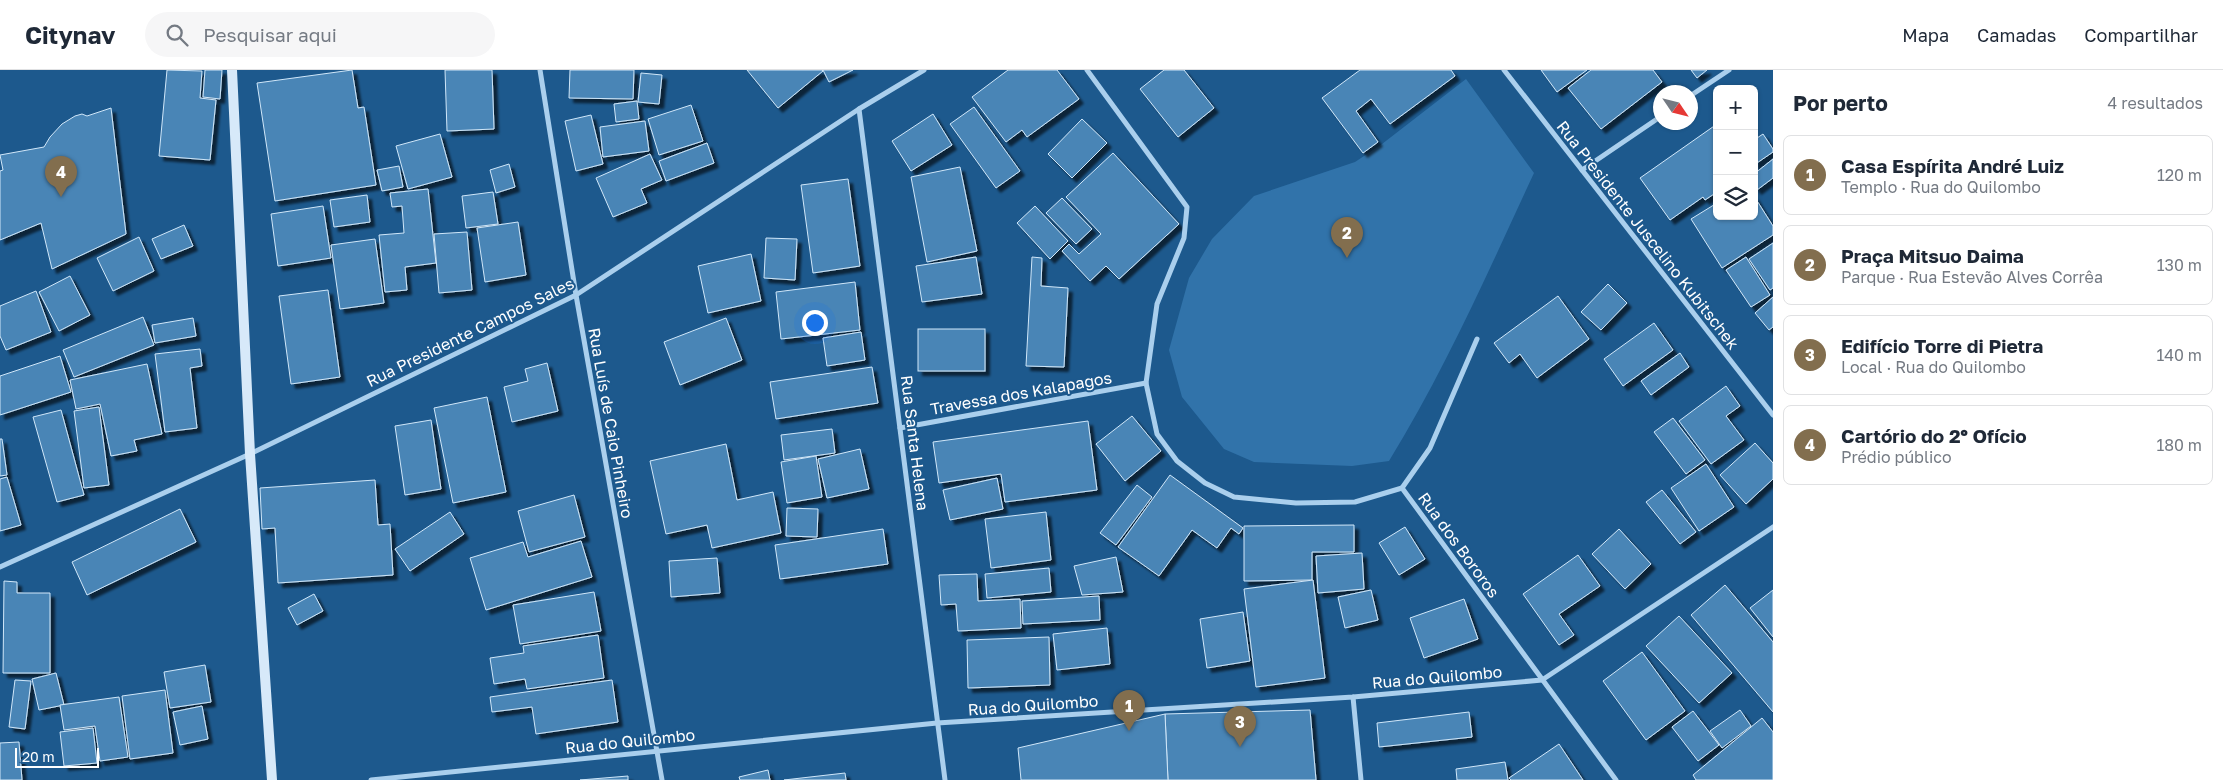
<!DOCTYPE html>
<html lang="pt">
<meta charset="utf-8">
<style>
:root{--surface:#fff;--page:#f6f6f7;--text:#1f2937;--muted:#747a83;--line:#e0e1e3;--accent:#826e4e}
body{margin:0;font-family:"Golos Text",sans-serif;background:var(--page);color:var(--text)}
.controls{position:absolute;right:15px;top:15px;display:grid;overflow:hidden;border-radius:8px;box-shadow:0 1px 4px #0004}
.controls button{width:45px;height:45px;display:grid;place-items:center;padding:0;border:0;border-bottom:1px solid var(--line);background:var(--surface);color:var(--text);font:25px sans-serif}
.compass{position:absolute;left:1653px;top:15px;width:45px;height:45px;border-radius:50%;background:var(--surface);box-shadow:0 1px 4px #0004;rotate:125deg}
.scale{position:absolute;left:15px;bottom:12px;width:84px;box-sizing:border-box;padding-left:5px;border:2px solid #fff;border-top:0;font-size:14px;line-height:18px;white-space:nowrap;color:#fff;-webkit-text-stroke:4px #1d598d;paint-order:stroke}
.you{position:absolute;left:814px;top:252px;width:18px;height:18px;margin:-12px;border:4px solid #fff;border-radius:50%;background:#1a73e8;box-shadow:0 0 0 8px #1a73e833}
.badge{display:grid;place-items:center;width:32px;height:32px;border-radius:50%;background:var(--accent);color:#fff;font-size:16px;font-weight:700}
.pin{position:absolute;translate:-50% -41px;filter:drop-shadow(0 1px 2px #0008)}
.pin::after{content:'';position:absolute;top:26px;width:18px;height:15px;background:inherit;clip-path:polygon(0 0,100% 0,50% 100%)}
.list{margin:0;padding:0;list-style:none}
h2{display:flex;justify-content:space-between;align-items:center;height:65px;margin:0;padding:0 20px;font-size:21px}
h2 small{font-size:16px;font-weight:400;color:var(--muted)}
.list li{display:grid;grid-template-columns:32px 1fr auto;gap:15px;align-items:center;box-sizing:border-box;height:80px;margin:0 10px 10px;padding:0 10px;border:1px solid var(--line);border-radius:8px}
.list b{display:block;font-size:19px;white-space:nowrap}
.list p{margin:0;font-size:16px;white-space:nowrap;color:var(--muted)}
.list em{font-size:16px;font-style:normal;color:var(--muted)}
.icon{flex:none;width:28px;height:28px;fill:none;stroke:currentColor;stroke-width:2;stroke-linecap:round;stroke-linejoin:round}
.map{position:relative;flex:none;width:1773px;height:710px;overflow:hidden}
header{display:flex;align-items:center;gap:30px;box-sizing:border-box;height:70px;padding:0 25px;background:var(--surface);border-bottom:1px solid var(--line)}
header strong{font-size:24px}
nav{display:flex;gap:28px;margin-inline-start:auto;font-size:18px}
.search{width:350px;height:45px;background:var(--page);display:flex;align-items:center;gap:12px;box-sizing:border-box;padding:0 18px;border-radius:28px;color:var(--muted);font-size:19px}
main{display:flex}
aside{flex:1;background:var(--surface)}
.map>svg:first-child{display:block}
</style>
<header>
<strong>Citynav</strong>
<div class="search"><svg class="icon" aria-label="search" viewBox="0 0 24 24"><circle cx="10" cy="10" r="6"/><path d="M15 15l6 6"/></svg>Pesquisar aqui</div>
<nav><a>Mapa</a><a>Camadas</a><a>Compartilhar</a></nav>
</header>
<main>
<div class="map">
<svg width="1773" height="710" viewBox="0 0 1773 710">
<defs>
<filter id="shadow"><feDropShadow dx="4.5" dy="4.5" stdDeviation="1" flood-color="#0009"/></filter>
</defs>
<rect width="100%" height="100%" fill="#1d598d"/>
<path fill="#3173aa" d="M1466,9L1534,103C1489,200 1445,300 1389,391L1352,396L1254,392L1224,379L1182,327L1169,280L1189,208L1212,169L1254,126L1355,92L1382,74Z"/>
<g fill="#4a85b6" stroke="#d0e7f9" filter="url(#shadow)">
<polygon points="167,0 202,1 200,28 216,30 210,90 159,86"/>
<polygon points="205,0 222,0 220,29 203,27"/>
<polygon points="352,0 358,38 364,37 376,115 275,131 257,13"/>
<polygon points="445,0 492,0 494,59 447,61"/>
<polygon points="570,0 634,0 633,29 569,28"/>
<polygon points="747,0 822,0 823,1 778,38"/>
<polygon points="823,0 853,0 829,12"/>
<polygon points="1008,0 1057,0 1079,29 1027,67 1022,60 1006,72 972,27"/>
<polygon points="1164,0 1184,0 1214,38 1178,67 1140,19"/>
<polygon points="1360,0 1451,0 1455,6 1390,54 1371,29 1356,41 1378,72 1363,83 1322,28"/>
<polygon points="1541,0 1587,0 1557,22"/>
<polygon points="1591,0 1653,0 1662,12 1601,59 1568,18"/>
<polygon points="1691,0 1707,0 1697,8"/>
<polygon points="641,3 662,5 659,34 638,32"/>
<polygon points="637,31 639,49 616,52 614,34"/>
<polygon points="691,35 703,71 659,85 648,49"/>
<polygon points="974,37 1020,101 996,118 950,54"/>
<polygon points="111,38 126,164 52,199 41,153 0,170 0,101 3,100 0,85 44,77 50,67 62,54 75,46 82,44 87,46"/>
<polygon points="933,44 952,75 911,101 892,71"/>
<polygon points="591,45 603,94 576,101 565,51"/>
<polygon points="1082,49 1107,73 1072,108 1048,84"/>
<polygon points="645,51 649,81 603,87 600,57"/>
<polygon points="1717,54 1717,122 1705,130 1703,127 1670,150 1640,108"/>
<polygon points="440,64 452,107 408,119 396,76"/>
<polygon points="1763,64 1773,79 1773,82 1754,95 1754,70"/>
<polygon points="707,73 714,93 666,111 659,91"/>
<polygon points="1113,83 1179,154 1119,209 1106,196 1090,211 1062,181 1069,174 1079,184 1101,164 1066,127"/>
<polygon points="650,84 662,110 641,119 647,133 613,147 596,108"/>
<polygon points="1773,89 1773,108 1757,120 1754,116 1754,104"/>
<polygon points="509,94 515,117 496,123 490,100"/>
<polygon points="399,96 403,117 382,121 377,100"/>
<polygon points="960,97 977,181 927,192 911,107"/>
<polygon points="848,109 860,196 813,203 801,115"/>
<polygon points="428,119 436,193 405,197 407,220 385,222 379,165 404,163 402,136 392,137 390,123"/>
<polygon points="493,122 498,154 466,158 462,126"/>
<polygon points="367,125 370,152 334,157 330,130"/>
<polygon points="1754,126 1773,156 1773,165 1722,198 1691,149 1717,133 1717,146 1754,146"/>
<polygon points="1062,128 1092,159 1076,174 1046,143"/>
<polygon points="323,136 331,188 278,196 271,144"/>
<polygon points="1035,136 1068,171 1050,189 1017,153"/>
<polygon points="518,152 526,205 485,212 477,158"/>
<polygon points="184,155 193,176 161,189 152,169"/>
<polygon points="467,162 472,220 439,223 434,164"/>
<polygon points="139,167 154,201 113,221 97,188"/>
<polygon points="766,168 797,169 795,210 764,208"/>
<polygon points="375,169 384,233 340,239 331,175"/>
<polygon points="1773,173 1773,218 1770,220 1749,189"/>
<polygon points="751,184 761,231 708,243 698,196"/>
<polygon points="976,187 982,224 922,232 916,196"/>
<polygon points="1032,187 1042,188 1041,216 1068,218 1064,297 1026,296"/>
<polygon points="1746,187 1770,225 1751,237 1726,200"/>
<polygon points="70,206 90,245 59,261 39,222"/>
<polygon points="855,212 860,260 781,269 776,222"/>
<polygon points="1608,214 1627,233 1601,260 1581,242"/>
<polygon points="328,220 340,307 291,314 279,226"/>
<polygon points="36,221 51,262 6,280 0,266 0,236"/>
<polygon points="1558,226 1589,269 1537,308 1520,284 1509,293 1494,273"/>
<polygon points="1773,227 1773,257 1769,260 1755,243"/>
<polygon points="143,247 154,275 74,307 63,280"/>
<polygon points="193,248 196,266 155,273 152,255"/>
<polygon points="726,248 742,290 680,315 664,272"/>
<polygon points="1654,253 1673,280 1623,316 1604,289"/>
<rect x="918" y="259" width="67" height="42"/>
<polygon points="861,262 865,290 827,296 823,268"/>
<polygon points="200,279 202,296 190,298 197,358 165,362 155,284"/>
<polygon points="1680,283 1689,297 1651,325 1641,311"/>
<polygon points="60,286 71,322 0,345 0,306"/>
<polygon points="547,293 558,341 512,352 504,317 528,311 525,299"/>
<polygon points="147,294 162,364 134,370 137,381 111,386 100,334 76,339 70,310"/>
<polygon points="872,297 878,333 776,349 770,312"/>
<polygon points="1726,316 1740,336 1726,346 1744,370 1711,394 1679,351"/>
<polygon points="487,327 506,422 453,433 434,338"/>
<polygon points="99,337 109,415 84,418 74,341"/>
<polygon points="61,340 84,425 57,432 33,347"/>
<polygon points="1132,346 1161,381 1125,411 1096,374"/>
<polygon points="1673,348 1705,390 1686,404 1654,362"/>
<polygon points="431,350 441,419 405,425 395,356"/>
<polygon points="1088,351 1097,420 1005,432 1001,404 939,413 933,372"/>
<polygon points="832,359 835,383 784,390 781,365"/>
<polygon points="0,369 2,369 7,405 0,406"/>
<polygon points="1755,373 1773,393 1773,409 1746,434 1720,405"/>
<polygon points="726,374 737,430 773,422 781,463 712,478 707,455 666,464 650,391"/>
<polygon points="860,379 869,419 827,428 818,389"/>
<polygon points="816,386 822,427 787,433 781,392"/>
<polygon points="1706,394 1734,437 1699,461 1671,418"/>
<polygon points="1170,405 1243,458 1239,464 1231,458 1217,478 1192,460 1159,506 1118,477"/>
<polygon points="7,407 21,455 0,461 0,409"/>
<polygon points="997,408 1003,439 950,450 943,420"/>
<polygon points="375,410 378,455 390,454 393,505 278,513 275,458 262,459 260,418"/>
<polygon points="1137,415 1152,427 1116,475 1100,463"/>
<polygon points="1662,420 1696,462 1680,474 1646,432"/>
<polygon points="574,425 585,467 529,482 518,441"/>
<polygon points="787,438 818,439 817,467 786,466"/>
<polygon points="180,439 196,472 87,525 72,492"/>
<polygon points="450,442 464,464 410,501 395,479"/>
<polygon points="1046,442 1051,490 991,498 985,449"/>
<polygon points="1354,455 1354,482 1312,482 1312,510 1244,511 1244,456"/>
<polygon points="1405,457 1425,489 1399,505 1379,473"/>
<polygon points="883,459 888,494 780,509 775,475"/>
<polygon points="1619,459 1651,494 1625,519 1592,484"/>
<polygon points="581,471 592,507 486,540 470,488 523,472 528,487"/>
<polygon points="1362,483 1364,519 1318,523 1316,486"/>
<polygon points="1578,485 1600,516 1559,544 1574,565 1559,575 1523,524"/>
<polygon points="1116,487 1123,522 1082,525 1074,496"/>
<polygon points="717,488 720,523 671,527 669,491"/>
<polygon points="1049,498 1051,522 987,528 985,504"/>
<polygon points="977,504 978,531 1020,529 1021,558 958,561 956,534 941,535 939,505"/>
<polygon points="1313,510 1325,608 1256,617 1244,519"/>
<polygon points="4,511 17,512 17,523 50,523 50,603 3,603"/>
<polygon points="1725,515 1773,572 1773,642 1691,545"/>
<polygon points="1371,520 1378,550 1345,558 1338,527"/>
<polygon points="1773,520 1773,567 1750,538"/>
<polygon points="594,522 601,561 520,574 513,535"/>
<polygon points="314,524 323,541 297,555 288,538"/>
<polygon points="1099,526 1100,550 1023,554 1022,531"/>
<polygon points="1464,529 1478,569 1424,588 1410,548"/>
<polygon points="1243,542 1250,591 1207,598 1200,549"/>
<polygon points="1679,546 1732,603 1699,633 1646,576"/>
<polygon points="1107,558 1110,594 1057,600 1053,564"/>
<polygon points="598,565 604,608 527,619 525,609 494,614 490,588 524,583 523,576"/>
<polygon points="1049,567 1050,615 968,618 967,570"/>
<polygon points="1642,582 1685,641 1646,670 1603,611"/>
<polygon points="205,595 211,632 170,638 164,602"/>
<polygon points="56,603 64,635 39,640 32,609"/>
<polygon points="15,610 31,611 25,659 9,657"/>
<polygon points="612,610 618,652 536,664 532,637 492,642 490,627"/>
<polygon points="165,620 173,683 130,689 122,626"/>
<polygon points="119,627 128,687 100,691 95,656 64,660 60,635"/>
<polygon points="202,636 208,669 180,675 173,642"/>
<polygon points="1310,640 1316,710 1168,710 1165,644"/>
<polygon points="1740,640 1751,656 1722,678 1710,661"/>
<polygon points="1693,641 1719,675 1698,691 1672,657"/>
<polygon points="1469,642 1472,667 1379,677 1377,653"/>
<polygon points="1165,644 1168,710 1021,710 1018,678"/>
<polygon points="1762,648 1773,662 1773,710 1696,710 1693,705"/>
<polygon points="93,658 97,693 64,696 60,662"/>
<polygon points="19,672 22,710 0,710 0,673"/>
<polygon points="1559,674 1583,710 1511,710 1509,708"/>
<polygon points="1505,692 1508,710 1457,710 1456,699"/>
<polygon points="768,700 770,710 740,710 739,707"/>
<polygon points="845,703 846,710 784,710"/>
<polygon points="628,706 628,710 580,710"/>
</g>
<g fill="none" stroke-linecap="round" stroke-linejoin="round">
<g stroke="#aacfed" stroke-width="5">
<polyline points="540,0 576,225 662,710"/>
<polyline points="1087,0 1187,137 1184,168 1157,234 1146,313 1157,364 1177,391 1205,413 1234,427 1296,433 1355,432 1402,418 1616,710"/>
<polyline points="1504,0 1773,345"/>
<polyline points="1690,26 1729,0"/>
<polyline points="859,39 945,710"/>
<polyline points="1582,100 1660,47"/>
<polyline points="900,358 1146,313"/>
<polyline points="1402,418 1430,378 1477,269"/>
<polyline points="0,497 250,384 576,225 859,39 924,0"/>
<polyline points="1353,627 1361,710"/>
<polyline points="371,710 937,653 1353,627 1542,610 1773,457"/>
</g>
<polyline stroke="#d7e9f9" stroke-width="10" points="232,0 250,384 272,710"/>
</g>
<g text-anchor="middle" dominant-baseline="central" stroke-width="4" stroke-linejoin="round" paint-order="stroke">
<g font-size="16" fill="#fff" stroke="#1d598d">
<text transform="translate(1648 165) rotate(52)">Rua Presidente Juscelino Kubitschek</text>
<text transform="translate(470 262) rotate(-26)">Rua Presidente Campos Sales</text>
<text transform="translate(1021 323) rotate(-10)">Travessa dos Kalapagos</text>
<text transform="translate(611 353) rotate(80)">Rua Luís de Caio Pinheiro</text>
<text transform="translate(915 373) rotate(83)">Rua Santa Helena</text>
<text transform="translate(1459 475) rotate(54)">Rua dos Bororos</text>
<text transform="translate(1437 607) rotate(-5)">Rua do Quilombo</text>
<text transform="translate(1033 635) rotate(-4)">Rua do Quilombo</text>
<text transform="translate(630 671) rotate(-6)">Rua do Quilombo</text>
</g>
</g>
</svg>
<div class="controls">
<button>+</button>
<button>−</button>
<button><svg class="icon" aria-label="layers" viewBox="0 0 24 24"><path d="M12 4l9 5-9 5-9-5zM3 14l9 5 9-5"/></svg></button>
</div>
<svg class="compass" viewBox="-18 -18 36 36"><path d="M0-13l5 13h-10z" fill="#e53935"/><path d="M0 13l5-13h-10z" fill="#747a83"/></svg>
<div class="scale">20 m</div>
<div class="you"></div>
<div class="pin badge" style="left:1129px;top:661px">1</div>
<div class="pin badge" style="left:1347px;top:188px">2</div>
<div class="pin badge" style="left:1240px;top:677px">3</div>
<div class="pin badge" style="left:61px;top:127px">4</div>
</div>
<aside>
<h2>Por perto<small>4 resultados</small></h2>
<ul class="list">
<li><span class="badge">1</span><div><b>Casa Espírita André Luiz</b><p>Templo · Rua do Quilombo</p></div><em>120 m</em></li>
<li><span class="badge">2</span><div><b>Praça Mitsuo Daima</b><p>Parque · Rua Estevão Alves Corrêa</p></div><em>130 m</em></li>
<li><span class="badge">3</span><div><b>Edifício Torre di Pietra</b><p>Local · Rua do Quilombo</p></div><em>140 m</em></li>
<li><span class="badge">4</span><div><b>Cartório do 2º Ofício</b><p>Prédio público</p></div><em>180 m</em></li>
</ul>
</aside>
</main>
